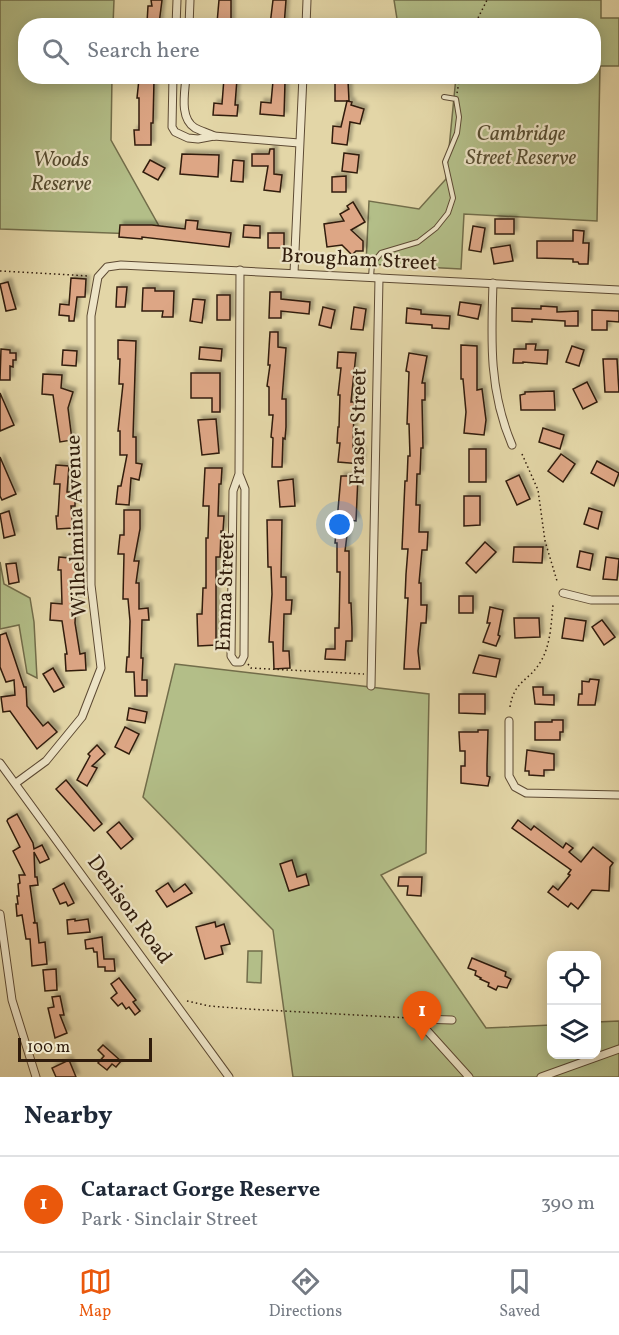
<!DOCTYPE html>
<meta charset="utf-8">
<style>
:root{--surface:#fff;--page:#f2f2f3;--text:#1f2937;--muted:#747a83;--line:#e0e1e3;--accent:#ea580c}
body{margin:0;font-family:Vollkorn,serif;background:var(--page);color:var(--text)}
.controls{position:absolute;right:18px;bottom:18px;display:grid;overflow:hidden;border-radius:12px;box-shadow:0 3px 15px #0003}
.controls button{width:54px;height:54px;display:grid;place-items:center;padding:0;border:0;border-bottom:2px solid var(--line);background:var(--surface);color:var(--text);font:30px sans-serif}
.scale{position:absolute;left:18px;bottom:15px;width:134px;box-sizing:border-box;padding-left:6px;border:3px solid #301c0c;border-top:0;font-size:16px;line-height:21px;white-space:nowrap;color:#301c0c;-webkit-text-stroke:4px #ede4c6;paint-order:stroke}
.you{position:absolute;left:340px;top:525px;width:21px;height:21px;margin:-15px;border:4px solid #fff;border-radius:50%;background:#1a73e8;box-shadow:0 0 0 9px #1a73e833}
.badge{display:grid;place-items:center;width:39px;height:39px;border-radius:50%;background:var(--accent);color:#fff;font-size:20px;font-weight:700}
.pin{position:absolute;translate:-50% -50px;filter:drop-shadow(0 2px 3px #0008)}
.pin::after{content:'';position:absolute;top:32px;width:21px;height:18px;background:inherit;clip-path:polygon(0 0,100% 0,50% 100%)}
.list{margin:0;padding:0;list-style:none}
h2{display:flex;justify-content:space-between;align-items:center;height:78px;margin:0;padding:0 24px;font-size:26px}
h2 small{font-size:20px;font-weight:400;color:var(--muted)}
.list li{display:grid;grid-template-columns:39px 1fr auto;gap:18px;align-items:center;box-sizing:border-box;height:96px;padding:0 24px;border-top:2px solid var(--line)}
.list b{display:block;font-size:22px;white-space:nowrap}
.list p{margin:0;font-size:20px;white-space:nowrap;color:var(--muted)}
.list em{font-size:20px;font-style:normal;color:var(--muted)}
.icon{flex:none;width:33px;height:33px;fill:none;stroke:currentColor;stroke-width:2;stroke-linecap:round;stroke-linejoin:round}
.map{position:relative;flex:none;width:619px;height:1077px;overflow:hidden}
.search{position:absolute;background:var(--surface);box-shadow:0 3px 15px #0003;left:18px;right:18px;top:18px;height:66px;display:flex;align-items:center;gap:15px;box-sizing:border-box;padding:0 21px;border-radius:24px;color:var(--muted);font-size:22px}
.sheet{height:174px;background:var(--surface)}
nav{display:flex;justify-content:space-around;align-items:center;box-sizing:border-box;height:84px;border-top:2px solid var(--line);background:var(--surface);font-size:16px;color:var(--muted)}
nav a{display:grid;justify-items:center;gap:3px}
nav .on{color:var(--accent)}
.map>svg:first-child{display:block}
</style>
<div class="map">
<svg width="619" height="1077" viewBox="0 0 619 1077">
<defs>
<filter id="shadow"><feDropShadow dx="3.5" dy="-3.5" stdDeviation="1.5" flood-color="#0004"/></filter>
</defs>
<rect width="100%" height="100%" fill="#e3d6a7"/>
<filter id="stains"><feTurbulence type="fractalNoise" baseFrequency=".00333" numOctaves="4"/><feColorMatrix values="0 0 0 0 .2 0 0 0 0 .09 0 0 0 0 .02 0 0 0 .5 -.17"/></filter>
<radialGradient id="worn" r=".72"><stop offset=".6" stop-color="#630" stop-opacity="0"/><stop offset="1" stop-color="#630" stop-opacity=".3"/></radialGradient>
<g fill="#b3be88" stroke="#726d4a" stroke-width="1.5">
<polygon points="0,0 114,0 113,25 26,26 26,76 112,77 111,140 164,235 0,229"/>
<polygon points="394,0 601,0 601,18 619,18 619,66 600,66 597,221 464,214 461,269 366,264 369,201 419,209 446,179 456,77 594,76 594,26 398,25"/>
<polygon points="0,562 4,584 30,598 34,622 37,678 27,673 19,625 0,629"/>
<polygon points="175,664 429,694 426,853 381,875 486,1028 551,1025 552,1054 596,1054 597,1022 619,1021 619,1077 293,1077 273,930 143,797"/>
<polygon points="248,951 262,951 261,983 247,982"/>
</g>
<g fill="#dda685" stroke="#301c0c" stroke-width="1.5" filter="url(#shadow)">
<polygon points="151,0 162,0 159,24 147,23 148,6 152,6"/>
<polygon points="219,0 231,0 231,24 217,23"/>
<polygon points="273,0 286,0 284,26 270,25"/>
<polygon points="224,78 237,79 235,105 238,105 237,116 213,115 214,103 222,104"/>
<polygon points="139,79 154,80 153,123 151,123 151,145 135,145 134,130 139,130 139,98 137,98"/>
<polygon points="273,81 285,82 284,116 260,114 261,102 271,103"/>
<polygon points="335,81 348,81 349,101 335,101"/>
<polygon points="347,101 352,102 351,105 364,109 360,124 350,122 347,145 332,143 333,126 341,127"/>
<polygon points="270,149 274,149 274,174 282,175 280,192 264,190 268,166 252,166 252,154 269,154"/>
<polygon points="344,153 359,155 357,173 342,171"/>
<polygon points="182,154 219,155 218,177 180,174"/>
<polygon points="150,160 165,168 158,180 143,172"/>
<polygon points="233,160 244,161 243,182 231,181"/>
<polygon points="346,176 346,192 332,192 332,177"/>
<polygon points="353,202 365,222 351,230 363,241 363,251 356,251 352,255 342,245 327,247 324,224 344,221 340,214 349,209 347,206"/>
<rect x="495" y="219" width="19" height="15"/>
<polygon points="186,220 198,221 197,229 231,233 229,247 142,237 142,239 119,237 120,225 152,225 185,229"/>
<polygon points="244,225 260,226 260,238 243,237"/>
<polygon points="473,226 485,228 481,252 469,250"/>
<polygon points="573,230 584,231 583,243 589,243 588,264 579,264 578,262 573,262 573,259 537,258 537,241 573,241"/>
<rect x="268" y="233" width="16" height="15"/>
<polygon points="510,245 513,261 494,264 491,248"/>
<polygon points="71,278 86,279 85,297 77,297 74,321 69,321 69,316 59,315 60,304 69,305"/>
<polygon points="8,282 16,309 6,311 0,284"/>
<polygon points="117,287 127,287 125,307 116,307"/>
<polygon points="143,288 155,288 155,291 174,291 173,317 162,317 163,311 142,311"/>
<polygon points="270,292 281,292 281,299 310,302 309,314 281,311 281,318 269,318"/>
<rect x="217" y="295" width="13" height="25"/>
<polygon points="193,299 205,300 202,323 190,321"/>
<polygon points="460,302 481,305 478,319 458,315"/>
<polygon points="541,306 557,307 557,312 578,311 578,326 565,326 565,321 532,319 532,322 512,321 512,308 541,309"/>
<polygon points="323,307 335,310 331,328 319,325"/>
<polygon points="354,307 366,309 363,330 351,329"/>
<polygon points="407,308 421,310 421,314 450,316 449,329 432,328 432,325 406,323"/>
<polygon points="592,310 619,311 619,322 607,321 607,330 592,330"/>
<polygon points="270,332 278,332 278,347 286,348 282,399 286,399 286,427 285,439 283,438 282,467 272,467 273,438 271,437 273,415 269,415 269,387 267,386 270,365 268,365"/>
<polygon points="118,340 136,341 133,437 136,437 136,463 142,464 139,480 131,478 129,505 116,504 118,486 121,486 127,455 120,455 120,431 118,431 123,384 119,384 120,359 118,359"/>
<polygon points="526,344 536,344 535,350 548,350 547,364 523,362 523,363 513,363 514,349 526,349"/>
<polygon points="461,345 477,346 477,390 482,389 486,420 484,435 464,433 466,412 463,379 461,379"/>
<polygon points="572,346 584,350 579,366 566,362"/>
<polygon points="200,347 222,349 221,361 199,359"/>
<polygon points="1,349 10,350 10,353 16,353 16,360 13,360 13,367 10,366 10,380 0,380"/>
<polygon points="63,350 77,351 76,366 62,365"/>
<polygon points="338,352 356,353 351,402 354,402 353,451 362,452 361,464 338,462 340,443 337,443 338,427 339,427 340,395 338,395 341,368 337,368"/>
<polygon points="409,353 427,356 422,383 425,383 425,400 422,400 423,448 421,448 420,474 417,474 416,505 420,505 419,532 428,532 427,550 422,550 419,583 421,583 421,605 427,605 426,623 421,623 418,651 420,669 404,669 408,598 405,598 406,574 408,549 402,549 405,481 407,481 408,456 410,456 409,424 407,424 409,372 406,371"/>
<polygon points="603,359 617,359 619,392 605,392"/>
<polygon points="191,373 220,373 220,412 212,412 212,398 191,398"/>
<polygon points="43,374 62,375 61,388 73,392 68,408 72,440 60,442 53,395 42,394"/>
<polygon points="587,382 597,402 583,409 573,389"/>
<polygon points="554,391 555,410 521,410 520,395 525,394 525,392"/>
<polygon points="0,393 14,425 0,431"/>
<polygon points="216,419 219,453 202,455 198,420"/>
<polygon points="543,428 564,435 560,449 539,442"/>
<rect x="469" y="449" width="17" height="33"/>
<polygon points="561,454 575,464 563,482 548,471"/>
<polygon points="0,457 16,494 2,500 0,496"/>
<polygon points="597,461 619,473 614,486 591,473"/>
<polygon points="56,465 69,466 67,492 75,492 75,506 71,506 73,528 57,529 56,516 58,516 60,484 54,484"/>
<polygon points="205,468 222,468 221,484 219,484 218,516 224,516 223,531 221,531 220,557 216,557 216,645 198,646 197,614 202,614 203,588 206,588 206,538 208,538 209,506 203,506"/>
<polygon points="519,475 530,499 517,505 506,481"/>
<polygon points="341,476 358,476 356,521 349,520 345,551 349,551 349,603 351,603 352,628 352,641 346,641 345,660 325,659 326,649 335,649 335,628 339,628 340,572 337,572 337,543 335,543"/>
<polygon points="293,479 295,506 280,507 278,481"/>
<polygon points="464,496 480,496 480,525 464,526"/>
<polygon points="589,508 602,512 598,529 584,524"/>
<polygon points="124,510 140,510 140,529 134,561 139,561 136,583 139,583 139,609 148,608 149,620 142,620 141,658 143,658 142,680 147,680 147,696 135,696 134,672 126,672 127,657 129,657 130,621 128,599 123,599 124,554 118,554 120,535 124,535"/>
<polygon points="9,511 15,535 4,538 0,514"/>
<polygon points="267,520 282,520 281,577 286,577 286,600 292,600 291,614 284,614 283,651 289,651 290,668 274,669 273,642 269,642 272,594 271,567 268,567"/>
<polygon points="485,542 496,552 476,573 466,563"/>
<polygon points="514,547 543,547 542,563 513,562"/>
<polygon points="580,551 593,554 590,570 577,567"/>
<polygon points="59,557 79,559 78,600 76,600 75,623 80,654 85,653 86,670 66,671 65,654 67,654 62,621 50,620 51,603 62,604 61,570 58,570"/>
<polygon points="606,557 619,559 617,580 603,579"/>
<polygon points="16,563 19,582 9,584 6,564"/>
<rect x="459" y="596" width="14" height="17"/>
<polygon points="490,607 503,610 498,635 500,636 496,646 483,642 490,623 487,623"/>
<polygon points="514,618 539,618 540,637 515,638"/>
<polygon points="565,618 586,621 583,641 562,638"/>
<polygon points="602,620 615,637 604,645 592,627"/>
<polygon points="6,633 24,687 26,687 27,706 43,726 48,722 57,732 37,749 10,711 3,712 1,697 15,695 14,680 6,682 0,667 0,635"/>
<polygon points="479,655 500,659 496,677 473,673"/>
<polygon points="53,668 64,687 54,692 43,674"/>
<polygon points="590,679 599,680 595,705 578,705 579,694 582,694 582,681 589,682"/>
<polygon points="533,687 543,687 543,695 554,695 554,705 535,704"/>
<polygon points="459,694 485,694 485,714 459,713"/>
<polygon points="129,708 147,712 145,723 127,720"/>
<polygon points="552,720 563,720 563,732 560,732 560,740 535,740 535,722 552,722"/>
<polygon points="125,727 139,734 129,754 115,747"/>
<polygon points="478,730 488,730 487,765 487,776 490,777 488,786 461,783 461,766 465,766 465,751 460,751 459,732 478,732"/>
<polygon points="97,745 105,754 92,766 97,768 87,786 77,780 90,756 88,754"/>
<polygon points="527,750 554,754 554,770 544,770 544,776 529,775 529,771 525,771"/>
<polygon points="66,780 102,824 94,831 56,789"/>
<polygon points="17,814 33,843 34,849 42,845 49,859 40,863 34,852 35,877 37,877 38,885 30,886 35,922 33,923 37,923 39,943 45,942 47,964 32,966 30,939 26,939 22,915 17,916 16,904 18,904 17,896 19,896 18,884 20,883 19,875 25,875 13,851 20,847 7,821 8,819"/>
<polygon points="518,820 531,830 534,826 563,848 566,843 573,848 569,852 581,862 593,847 613,863 610,867 609,891 592,890 578,909 571,903 568,907 548,892 553,886 558,890 570,875 568,874 571,870 512,828"/>
<polygon points="119,822 133,839 121,849 107,832"/>
<polygon points="292,860 297,877 306,874 309,885 289,891 280,864"/>
<polygon points="399,877 422,877 421,896 407,895 408,886 398,886"/>
<polygon points="64,883 74,903 68,906 66,902 60,904 53,889"/>
<polygon points="168,883 174,892 185,884 192,893 167,907 156,891"/>
<polygon points="75,919 75,921 88,919 90,932 68,934 67,920"/>
<polygon points="215,922 216,927 224,924 230,944 221,946 223,954 205,959 196,927"/>
<polygon points="102,937 104,959 114,959 115,971 105,971 105,967 98,967 97,952 94,952 93,948 86,949 85,940"/>
<polygon points="472,958 506,972 505,976 511,979 507,988 498,986 496,990 488,986 489,983 480,979 481,978 475,975 476,971 468,968"/>
<polygon points="56,969 57,990 45,991 43,970"/>
<polygon points="119,978 136,1000 133,1002 140,1011 135,1015 129,1007 126,1009 122,1003 118,1006 111,998 117,993 111,984"/>
<polygon points="60,996 64,1015 60,1015 67,1033 55,1038 48,1008 54,1007 52,997"/>
<polygon points="103,1045 121,1061 116,1067 112,1064 107,1070 98,1063 104,1056 98,1050"/>
<polygon points="69,1060 76,1077 56,1077 52,1068"/>
</g>
<g fill="none" stroke-linecap="round" stroke-linejoin="round">
<g stroke="#5d4a33" stroke-width="6">
<polyline id="lane" points="371,277 372,264 381,253 418,242 436,228 448,213 453,198 445,162 457,133 459,117 456,99 444,97"/>
</g>
<g stroke="#5d4a33" stroke-width="9">
<g id="street">
<polyline points="176,26 177,0"/>
<polyline points="189,26 190,0"/>
<polyline points="306,26 307,0"/>
<polyline points="173,76 172,127 175,132 188,138 198,139 214,136 299,143"/>
<path d="M186,76C185,92 179,118 195,128C201,131 208,133 214,136"/>
<polyline points="294,273 303,76"/>
<path d="M493,283C491,341 489,391 512,445"/>
<polyline points="239,474 245,489 244,656 241,662 235,662 231,656 233,491 239,474 240,270"/>
<polyline points="563,593 591,600 619,600"/>
<polyline points="371,686 379,278"/>
<polyline points="509,721 509,776 515,787 526,793 619,795"/>
<polyline points="0,763 229,1077"/>
<polyline points="16,783 46,761 82,717 101,668 91,585 91,316 98,277 107,267 121,265 619,290"/>
<polyline points="0,914 12,1000 36,1077"/>
<polyline points="419,1019 423,1026 469,1077"/>
<polyline points="419,1019 452,1020"/>
<polyline points="541,1077 619,1049"/>
</g>
</g>
<g stroke="#301c0c" stroke-width="1.5" stroke-dasharray="1.5 3" stroke-linecap="butt">
<polyline points="474,26 487,0"/>
<polyline points="457,93 460,76"/>
<polyline points="0,271 89,276"/>
<polyline points="522,454 538,490 545,541 557,581"/>
<polyline points="248,664 251,668 364,674"/>
<path d="M510,707C514,680 530,681 541,661C551,644 551,623 553,605"/>
<polyline points="187,1001 209,1006 248,1009 410,1018"/>
</g>
<use href="#lane" stroke="#ede4c6" stroke-width="4"/>
<use href="#street" stroke="#ede4c6" stroke-width="7"/>
</g>
<g text-anchor="middle" dominant-baseline="central" stroke-width="4.5" stroke-linejoin="round" paint-order="stroke">
<g font-size="21" font-style="italic" fill="#574d31" stroke="#ede4c6">
<text x="521" y="134">Cambridge<tspan x="521" dy="24">Street Reserve</tspan></text>
<text x="61" y="160">Woods<tspan x="61" dy="24">Reserve</tspan></text>
</g>
<g font-size="21" fill="#301c0c" stroke="#ede4c6">
<text transform="translate(359 260) rotate(3)">Brougham Street</text>
<text transform="translate(359 427) rotate(-89)">Fraser Street</text>
<text transform="translate(77 526) rotate(-92)">Wilhelmina Avenue</text>
<text transform="translate(226 592) rotate(-88)">Emma Street</text>
<text transform="translate(129 910) rotate(54)">Denison Road</text>
</g>
</g>
<rect width="100%" height="100%" filter="url(#stains)"/>
<rect width="100%" height="100%" fill="url(#worn)"/>
</svg>
<div class="controls">
<button><svg class="icon" aria-label="locate" viewBox="0 0 24 24"><circle cx="12" cy="12" r="6"/><path d="M12 2v4M12 18v4M2 12h4M18 12h4"/></svg></button>
<button><svg class="icon" aria-label="layers" viewBox="0 0 24 24"><path d="M12 4l9 5-9 5-9-5zM3 14l9 5 9-5"/></svg></button>
</div>
<div class="scale">100 m</div>
<div class="you"></div>
<div class="pin badge" style="left:422px;top:1041px">1</div>
<div class="search"><svg class="icon" aria-label="search" viewBox="0 0 24 24"><circle cx="10" cy="10" r="6"/><path d="M15 15l6 6"/></svg>Search here</div>
</div>
<section class="sheet">
<h2>Nearby<small></small></h2>
<ul class="list">
<li><span class="badge">1</span><div><b>Cataract Gorge Reserve</b><p>Park · Sinclair Street</p></div><em>390 m</em></li>
</ul>
</section>
<nav>
<a class="on"><svg class="icon" aria-label="map" viewBox="0 0 24 24"><path d="M3 6l6-2 6 2 6-2v14l-6 2-6-2-6 2zM9 4v14M15 6v14"/></svg>Map</a>
<a><svg class="icon" aria-label="directions" viewBox="0 0 24 24"><path d="M12 3l9 9-9 9-9-9zM9 14v-3h6M13 9l2 2-2 2"/></svg>Directions</a>
<a><svg class="icon" aria-label="saved" viewBox="0 0 24 24"><path d="M7 4h10v16l-5-4-5 4z"/></svg>Saved</a>
</nav>
